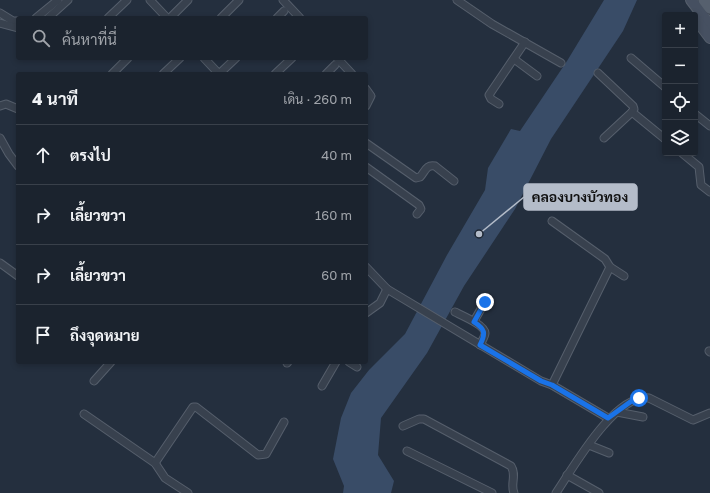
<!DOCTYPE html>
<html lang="th">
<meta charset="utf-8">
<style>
:root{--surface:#1b232e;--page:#282f3a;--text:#f1f3f6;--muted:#a0a4aa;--line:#39404a}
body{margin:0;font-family:"Golos Text",Sarabun,sans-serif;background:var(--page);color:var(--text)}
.controls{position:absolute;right:12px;top:12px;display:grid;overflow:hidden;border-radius:4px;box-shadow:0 2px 6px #0003}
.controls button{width:36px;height:36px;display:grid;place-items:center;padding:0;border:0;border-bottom:1px solid var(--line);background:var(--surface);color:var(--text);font:20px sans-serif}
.stop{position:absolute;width:12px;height:12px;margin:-9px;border:3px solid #1a73e8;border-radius:50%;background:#fff}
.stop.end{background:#1a73e8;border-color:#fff;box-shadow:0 1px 4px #0008}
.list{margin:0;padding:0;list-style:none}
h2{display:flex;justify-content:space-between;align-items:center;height:52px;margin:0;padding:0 16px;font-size:17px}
h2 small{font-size:13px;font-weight:400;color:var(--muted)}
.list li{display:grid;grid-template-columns:26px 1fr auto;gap:12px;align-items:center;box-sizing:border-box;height:60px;padding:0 16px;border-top:1px solid var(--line)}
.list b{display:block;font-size:15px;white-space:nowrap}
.list em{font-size:13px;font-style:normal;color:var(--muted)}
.icon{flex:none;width:22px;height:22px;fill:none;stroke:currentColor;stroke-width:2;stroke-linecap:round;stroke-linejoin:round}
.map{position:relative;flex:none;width:710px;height:493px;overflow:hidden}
.search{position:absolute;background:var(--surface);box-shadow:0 2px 6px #0003;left:16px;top:16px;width:352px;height:44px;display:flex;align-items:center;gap:10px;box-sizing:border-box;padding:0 14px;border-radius:4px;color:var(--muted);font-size:15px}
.panel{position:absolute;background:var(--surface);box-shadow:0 2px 6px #0003;left:16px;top:72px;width:352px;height:292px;border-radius:4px}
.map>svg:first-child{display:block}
</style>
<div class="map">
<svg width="710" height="493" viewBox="0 0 710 493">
<rect width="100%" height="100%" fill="#242f3e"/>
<polygon fill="#394c67" points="604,0 637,0 623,31 551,139 515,209 464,286 427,353 381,418 378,455 394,481 391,493 343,493 344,486 333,459 341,418 351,393 369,370 405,334 447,255 485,190 488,168 511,129 520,131 567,61"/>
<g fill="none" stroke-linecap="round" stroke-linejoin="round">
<g stroke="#565f6c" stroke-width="9">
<g id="minor">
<polyline points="150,0 167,18"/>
<polyline points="283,0 300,18"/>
<polyline points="457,0 492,24 561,63"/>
<polyline points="0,13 13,21 18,21"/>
<polyline points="36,18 58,0"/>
<polyline points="48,18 68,0"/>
<polyline points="108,18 127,0"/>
<polyline points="170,18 188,0"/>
<polyline points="221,18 239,0"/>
<polyline points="277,18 284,11"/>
<polyline points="0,23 18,28"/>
<polyline points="204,58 219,74"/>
<polyline points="337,58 352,74"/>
<polyline points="631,58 665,87"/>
<polyline points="514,59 537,76"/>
<polyline points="598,73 633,106 634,109 632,112 665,139"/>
<polyline points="112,74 128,58"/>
<polyline points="163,74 180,58"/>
<polyline points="219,74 236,58"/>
<polyline points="275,74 292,58"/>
<polyline points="326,74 335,65"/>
<polyline points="366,89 371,96 366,106"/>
<polyline points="499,104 491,99 489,95 525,42"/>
<polyline points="0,106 6,104 18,109"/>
<polyline points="695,114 710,126"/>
<polyline points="0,138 9,154 18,166"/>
<polyline points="604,138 632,112"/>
<path d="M366,143L416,178L420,177C425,172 426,164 435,166L454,181"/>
<polyline points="682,153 699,167 701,185 710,192"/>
<polyline points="366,167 419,205 421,209 417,214"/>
<polyline points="0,263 18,276"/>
<polyline points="366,267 387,289 541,381 552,385 608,418"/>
<polyline points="610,267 624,276"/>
<path d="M455,312C461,315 485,325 485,333C485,337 481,342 480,345"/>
<polyline points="366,313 380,303 387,289"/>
<polyline points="474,321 485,302"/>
<polyline points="709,351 710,352"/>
<polyline points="349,362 357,367"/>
<polyline points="287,363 288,362"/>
<polyline points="94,381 111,362"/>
<polyline points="552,385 610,267 605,259 552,221"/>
<polyline points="322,386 336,362"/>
<polyline points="617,412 643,417"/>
<polyline points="84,414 155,463 165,478 188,493"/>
<path d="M403,426L419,419H424L511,466C517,475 510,484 514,493"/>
<polyline points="589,445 609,453"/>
<polyline points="407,451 492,493"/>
<polyline points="155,463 193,407 196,407 258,455 266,454 284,422"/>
<polyline points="567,475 599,493"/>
<path d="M556,493C573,468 615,393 649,398L693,420L710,413"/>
</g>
</g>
<g stroke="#565f6c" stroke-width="12">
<g id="secondary">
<polyline points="691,0 710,25"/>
<polyline points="695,18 710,38"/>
</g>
</g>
<g stroke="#414a57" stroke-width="13">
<polyline id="primary" points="704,0 710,8"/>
</g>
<use href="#minor" stroke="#38414e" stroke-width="7"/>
<use href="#secondary" stroke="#465061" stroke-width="10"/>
<use href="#primary" stroke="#56606e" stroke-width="11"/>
</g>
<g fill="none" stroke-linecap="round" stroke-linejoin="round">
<path stroke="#1a73e8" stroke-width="5" d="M485,302L474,322C485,329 486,333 480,345L541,381L552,385L608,418L633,400L639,398"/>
</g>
<path fill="none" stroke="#b4bcc9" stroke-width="1.5" d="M479 234L524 197"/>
<circle fill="#b4bcc9" stroke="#1d2633" stroke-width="1.5" cx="479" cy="234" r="4"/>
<rect fill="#b4bcc9" stroke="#b4bcc9" stroke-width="1.5" x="524" y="184" width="113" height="26" rx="4"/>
<g font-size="14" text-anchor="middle" font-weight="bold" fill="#111">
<text x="580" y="202">คลองบางบัวทอง</text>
</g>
</svg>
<div class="controls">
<button>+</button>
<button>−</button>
<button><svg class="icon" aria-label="locate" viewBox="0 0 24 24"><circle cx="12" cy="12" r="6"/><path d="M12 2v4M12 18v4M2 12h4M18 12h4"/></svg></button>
<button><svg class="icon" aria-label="layers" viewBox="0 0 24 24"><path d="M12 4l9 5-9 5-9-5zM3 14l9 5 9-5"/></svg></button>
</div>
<div class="stop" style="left:639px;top:398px"></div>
<div class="stop end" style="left:485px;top:302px"></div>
<div class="search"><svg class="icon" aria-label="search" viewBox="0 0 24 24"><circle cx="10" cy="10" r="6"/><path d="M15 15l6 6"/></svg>ค้นหาที่นี่</div>
<section class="panel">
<h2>4 นาที<small>เดิน · 260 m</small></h2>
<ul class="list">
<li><svg class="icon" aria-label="ahead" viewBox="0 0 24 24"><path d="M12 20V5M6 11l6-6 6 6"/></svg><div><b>ตรงไป</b></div><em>40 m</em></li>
<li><svg class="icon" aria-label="right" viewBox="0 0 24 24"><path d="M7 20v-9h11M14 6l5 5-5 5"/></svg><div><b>เลี้ยวขวา</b></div><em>160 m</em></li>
<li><svg class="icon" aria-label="right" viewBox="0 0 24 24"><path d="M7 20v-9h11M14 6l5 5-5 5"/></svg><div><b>เลี้ยวขวา</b></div><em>60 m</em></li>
<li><svg class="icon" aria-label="arrive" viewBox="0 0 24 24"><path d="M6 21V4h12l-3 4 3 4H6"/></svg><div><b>ถึงจุดหมาย</b></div></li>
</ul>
</section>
</div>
